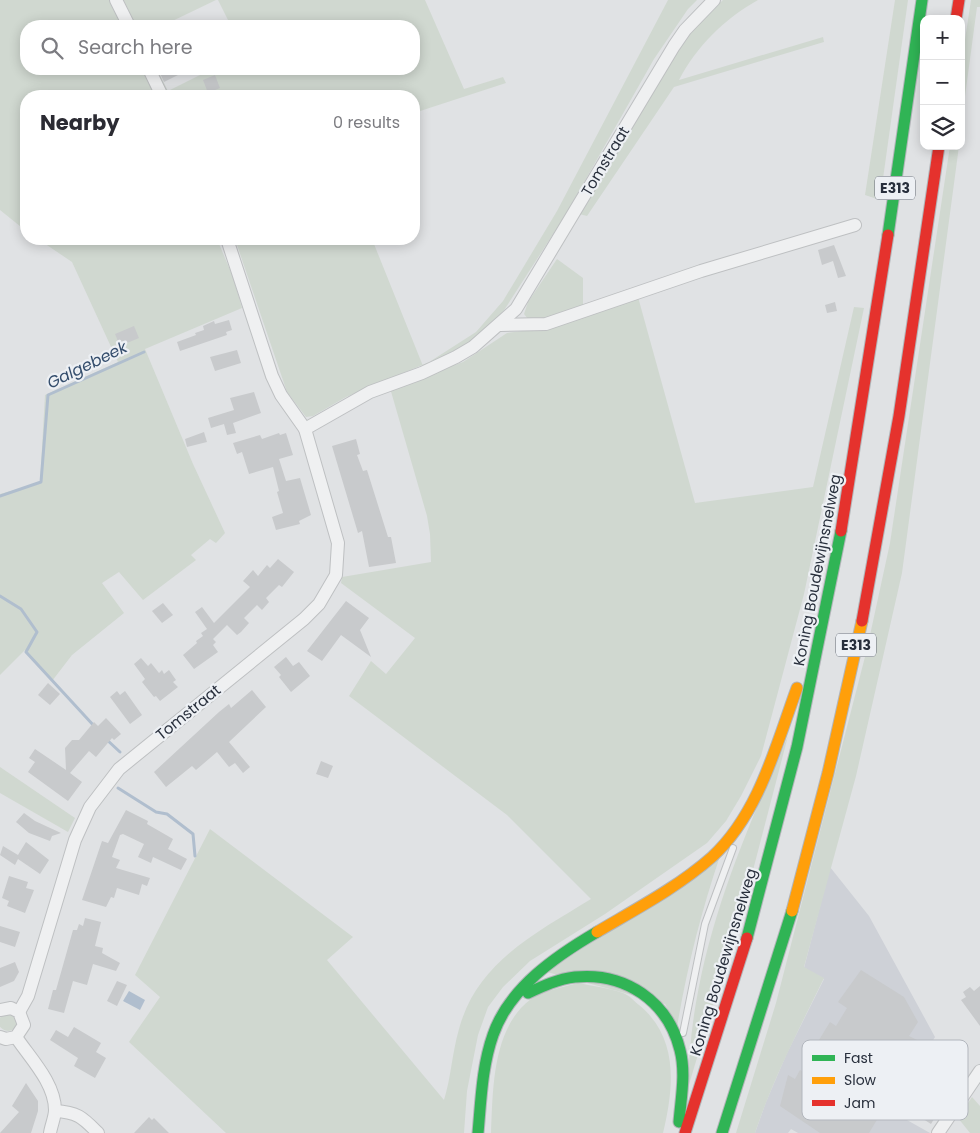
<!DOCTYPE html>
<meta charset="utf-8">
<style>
:root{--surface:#fff;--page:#f2f2f3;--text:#2b2b33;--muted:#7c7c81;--line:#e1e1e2}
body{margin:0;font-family:Poppins,sans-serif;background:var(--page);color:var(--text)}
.controls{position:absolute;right:15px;top:15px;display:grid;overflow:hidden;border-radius:10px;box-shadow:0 2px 12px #0003}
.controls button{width:45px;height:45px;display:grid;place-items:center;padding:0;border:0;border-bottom:1px solid var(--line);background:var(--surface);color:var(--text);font:25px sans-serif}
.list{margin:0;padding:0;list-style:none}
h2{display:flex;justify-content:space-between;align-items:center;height:65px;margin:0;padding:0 20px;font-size:21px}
h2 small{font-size:16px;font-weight:400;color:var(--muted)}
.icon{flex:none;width:28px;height:28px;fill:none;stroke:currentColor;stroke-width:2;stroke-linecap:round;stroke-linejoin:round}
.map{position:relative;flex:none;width:980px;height:1133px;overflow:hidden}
.search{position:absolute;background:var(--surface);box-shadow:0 2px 12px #0003;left:20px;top:20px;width:400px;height:55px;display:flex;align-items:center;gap:12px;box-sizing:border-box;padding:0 18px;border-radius:20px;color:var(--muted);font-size:19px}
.panel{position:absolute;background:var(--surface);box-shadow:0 2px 12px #0003;left:20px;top:90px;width:400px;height:155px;border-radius:20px}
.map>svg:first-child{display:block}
</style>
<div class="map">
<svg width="980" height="1133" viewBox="0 0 980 1133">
<rect width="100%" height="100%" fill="#e0e2e4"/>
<polygon fill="#ced1d7" points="830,867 869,916 935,1037 891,1111 930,1133 798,1133 791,1129 788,1133 755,1133 766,1102 787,1053 824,979 804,968"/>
<g fill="#d0d8d0">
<polygon points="0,0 216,0 162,26 26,26 26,69 157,69 168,91 202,74 200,69 414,69 414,26 231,26 218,0 425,0 464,89 503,77 506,83 414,113 414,96 26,96 26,231 0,210"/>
<polygon points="668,0 697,0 688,9 654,59 566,214 501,315 465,347 346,397 313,416 306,417 287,392 235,239 372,239 423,366 476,332 503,301 557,211"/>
<path d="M723,0H758C724,19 697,46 679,80L823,37L824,42L674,87L587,216L579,214L685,36Z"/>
<polygon points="895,0 908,0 880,200 865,195"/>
<polygon points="971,0 980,0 980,7 977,7 961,126 961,66"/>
<path d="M950,146H959L902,573L856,776L804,967L824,978C799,1029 773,1079 755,1133H736L776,1003L867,649L890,543Z"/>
<polygon points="38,239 217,239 233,277 242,308 145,349 193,464 225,533 216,543 210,539 191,555 196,560 143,600 119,572 102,583 124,613 72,655 52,681 25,650 0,675 0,494 40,483 45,395 118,362 72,262"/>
<polygon points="557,259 583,278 583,307 550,319 528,319 524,314 528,302"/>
<path d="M638,297L695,503L813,487L854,307L864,308L804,594L761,756L741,796L726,821L707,843L605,914L530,961L503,987L488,1007L478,1035L467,1091L464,1133H226L129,1042L160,997L135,975L210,829L353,937L327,960L444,1100C451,1078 452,1053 459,1029C477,962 536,933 591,899L507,815L349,696L371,661L386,674L415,638L341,583L342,577L431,562L430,534L427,516L390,388L463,362L507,333L546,328Z"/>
<path d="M788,736L752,874L688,1088C690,960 737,851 788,736Z"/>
<polygon points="0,767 75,818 68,832 0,793"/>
<path d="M720,856C701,912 687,968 677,1027L665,1004L547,972Z"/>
<path d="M578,983C593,986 609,988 623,993C629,995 634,1001 639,1005C679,1038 674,1087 663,1133H491C493,1090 492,1028 531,999C542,991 564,987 578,983Z"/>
<circle cx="8" cy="1022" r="9"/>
<polygon points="972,1097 980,1106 980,1133 970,1133 958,1118"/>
</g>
<polygon fill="#b0bece" points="129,991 145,1000 140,1010 123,1001"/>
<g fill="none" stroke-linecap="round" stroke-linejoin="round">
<g stroke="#b0bece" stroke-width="3">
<polyline points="0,496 41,482 48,395 144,352"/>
<polyline points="0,596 21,609 37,632 26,652 95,727"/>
<polyline points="106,739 120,752"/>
<polyline points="118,788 156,812 167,814 193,834 195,856"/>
</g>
</g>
<g fill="#c8cacc">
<polygon points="158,69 190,69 164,82"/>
<polygon points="215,75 220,88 208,93 203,80"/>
<polygon points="834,245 846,276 838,278 833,261 822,265 818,250"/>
<polygon points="835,302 837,311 827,313 825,305"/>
<polygon points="229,320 232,330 226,332 227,335 180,351 177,342 196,335 195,333 204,330 203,326 214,321 215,324"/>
<polygon points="134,326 139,338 120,346 115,334"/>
<polygon points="237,350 241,363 215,371 210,357"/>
<polygon points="254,392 261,413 233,423 236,433 227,435 224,424 211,428 208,418 234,410 230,398"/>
<polygon points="204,432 207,442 187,447 185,439"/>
<polygon points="279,433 280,435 286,433 293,455 279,459 286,481 300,478 311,515 299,521 300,524 276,530 272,517 283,513 277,492 279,491 273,467 249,474 242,452 237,454 233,443 260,435 262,439"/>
<polygon points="356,439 360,454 357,455 363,471 367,470 388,537 391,537 396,563 369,567 362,531 358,533 332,446"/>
<polygon points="278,559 294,572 282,587 279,585 266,598 269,602 262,610 257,605 244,618 249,623 241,632 237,635 227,625 213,639 216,642 213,645 218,652 194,669 183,655 197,643 196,641 203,636 201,633 207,629 195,612 202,607 214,623 250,587 243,581 253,570 258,576 267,565 270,568"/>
<polygon points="346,601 369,618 360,630 371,657 341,635 322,661 307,651"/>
<polygon points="163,603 173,615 162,623 152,611"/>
<polygon points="286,657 293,666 299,662 310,676 291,692 279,677 281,675 274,667"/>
<polygon points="141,658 148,666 151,663 159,673 162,670 164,674 169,670 176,680 173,682 178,687 160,701 156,696 154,697 142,682 145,679 134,664"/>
<polygon points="48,683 60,694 50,705 38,695"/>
<polygon points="252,690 266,707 229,742 250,767 243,773 235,763 229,767 217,752 196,770 192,766 166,787 154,772 219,712 229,704 231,708"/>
<polygon points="117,691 120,695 125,691 142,715 130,724 110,697"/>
<polygon points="106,718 121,734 114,740 112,738 96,757 89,751 70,773 82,782 68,801 28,772 35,762 29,758 35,749 66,770 65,748 72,740 79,740 94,722 98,726"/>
<polygon points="321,761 333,766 328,778 316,774"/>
<polygon points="126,810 148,821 147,824 173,839 168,849 187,859 181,870 153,857 151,863 138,857 144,844 123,834 120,835 112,857 120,860 116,868 150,878 147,886 142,884 139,895 117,888 114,898 111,897 106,907 82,900 102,841 108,843"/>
<polygon points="24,813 35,821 61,833 52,836 50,841 29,833 16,822"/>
<polygon points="26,842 49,860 40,874 18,859 15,865 0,855 3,846 18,855"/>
<polygon points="9,876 28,882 26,888 34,890 25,913 7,906 9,901 2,898"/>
<polygon points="85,918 101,922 95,946 103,948 102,953 120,963 116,971 93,964 87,985 73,981 64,1013 48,1009 53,990 56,990 73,930 77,930 79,924 83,926"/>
<polygon points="0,926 20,932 15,947 0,942"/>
<polygon points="15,962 19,972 14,981 0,987 0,968"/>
<polygon points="861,970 904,997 918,1022 909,1036 917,1040 901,1065 926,1081 921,1088 938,1099 931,1110 937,1114 931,1124 890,1098 869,1133 820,1133 780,1106 788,1075 795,1079 800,1070 811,1077 822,1060 811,1053 830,1022 836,1026 847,1008 838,1002"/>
<polygon points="117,981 127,985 117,1006 107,1001"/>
<polygon points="980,986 980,1026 961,1000 966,997 963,992 970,987 974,991"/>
<polygon points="74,1027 101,1043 96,1052 106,1058 95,1078 74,1066 78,1058 50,1040 56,1030 68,1037"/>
<polygon points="26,1083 38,1101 38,1111 31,1133 0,1133 19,1112 12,1106"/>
<polygon points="149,1117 152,1120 154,1118 169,1133 134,1133"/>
</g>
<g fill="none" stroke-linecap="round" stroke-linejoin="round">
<g stroke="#bec0c2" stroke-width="8">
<polyline id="lane" points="683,1033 705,924 733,848"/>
</g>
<g stroke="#bec0c2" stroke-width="14">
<g id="street">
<polyline points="116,0 129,26"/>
<polyline points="149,69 162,96"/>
<polyline points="500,325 546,324 701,271 855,225"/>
<polyline points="305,429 370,392 422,373 456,357 473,347 516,309 674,46 685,30 714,0"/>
<polyline points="0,1010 11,1008 19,1012 24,1025 16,1037 6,1039 0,1037"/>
<polyline points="19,1012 28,996 75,840 90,807 119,769 304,619 319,604 336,575 338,543 305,429 281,395 272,376 227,239"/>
<path d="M16,1037C30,1058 55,1083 55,1110C55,1117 51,1126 50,1133"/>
<path d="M55,1111C78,1112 83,1118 98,1133"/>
<polyline points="938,1133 980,1071"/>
</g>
</g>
<g stroke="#b2b5b9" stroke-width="13">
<g id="fast">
<polyline points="888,235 922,0"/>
<polyline points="747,938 797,747 841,531"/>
<path d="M528,993C543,986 558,979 575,977C625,972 668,1001 680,1050C686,1073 681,1098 679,1122"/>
<path d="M478,1133C481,1100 482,1066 493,1035C509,988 556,956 597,932"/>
<polyline points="722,1133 792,911"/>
</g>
</g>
<g stroke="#b2b5b9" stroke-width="13">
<g id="slow">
<polyline points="792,911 828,773 862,621"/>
<path d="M597,932C636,909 678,887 712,857C759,814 776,745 797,688"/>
</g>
</g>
<g stroke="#b2b5b9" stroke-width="13">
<g id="jam">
<polyline points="956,19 959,0"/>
<polyline points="841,531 888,235"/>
<polyline points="862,621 899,416 939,146"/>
<polyline points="685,1133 747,938"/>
</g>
</g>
<use href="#lane" stroke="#eff0f1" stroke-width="6"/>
<use href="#street" stroke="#eff0f1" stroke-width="12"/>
<use href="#fast" stroke="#30b455" stroke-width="11"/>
<use href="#slow" stroke="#ff9f0a" stroke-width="11"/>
<use href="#jam" stroke="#e5322d" stroke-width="11"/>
</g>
<g text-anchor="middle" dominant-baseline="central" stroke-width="4.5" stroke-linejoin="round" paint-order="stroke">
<g fill="#edf0f4" stroke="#636973" stroke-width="1">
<rect x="875" y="176.5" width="40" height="23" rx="4"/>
<rect x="836" y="633.5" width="40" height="23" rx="4"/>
</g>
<g font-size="14" font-weight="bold" fill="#282f3c">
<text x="895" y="188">E313</text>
<text x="856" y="645">E313</text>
</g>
<g font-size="15" fill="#282f3c" stroke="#edf0f4">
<text transform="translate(605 161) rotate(-59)">Tomstraat</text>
<text transform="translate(817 570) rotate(-79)">Koning Boudewijnsnelweg</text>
<text transform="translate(188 712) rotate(-39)">Tomstraat</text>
<text transform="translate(723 962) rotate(-73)">Koning Boudewijnsnelweg</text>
</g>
<g font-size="16" font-style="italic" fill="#354e6d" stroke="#edf0f4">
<text transform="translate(87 365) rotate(-26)">Galgebeek</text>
</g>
</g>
<rect x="802" y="1040" width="166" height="80" rx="8" fill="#edf0f4" stroke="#b2b6bd" stroke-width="1"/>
<rect x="812" y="1055" width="23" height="6" fill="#30b455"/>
<rect x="812" y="1077" width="23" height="7" fill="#ff9f0a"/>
<rect x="812" y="1100" width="23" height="6" fill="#e5322d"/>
<g font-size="14" fill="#282f3c">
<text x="844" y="1063">Fast</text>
<text x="844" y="1085">Slow</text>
<text x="844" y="1108">Jam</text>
</g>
</svg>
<div class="controls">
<button>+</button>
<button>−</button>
<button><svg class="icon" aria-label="layers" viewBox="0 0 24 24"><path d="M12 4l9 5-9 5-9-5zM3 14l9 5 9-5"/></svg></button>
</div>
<div class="search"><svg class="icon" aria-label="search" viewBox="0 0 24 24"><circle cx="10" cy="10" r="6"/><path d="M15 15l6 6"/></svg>Search here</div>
<section class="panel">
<h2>Nearby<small>0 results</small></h2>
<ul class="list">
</ul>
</section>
</div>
